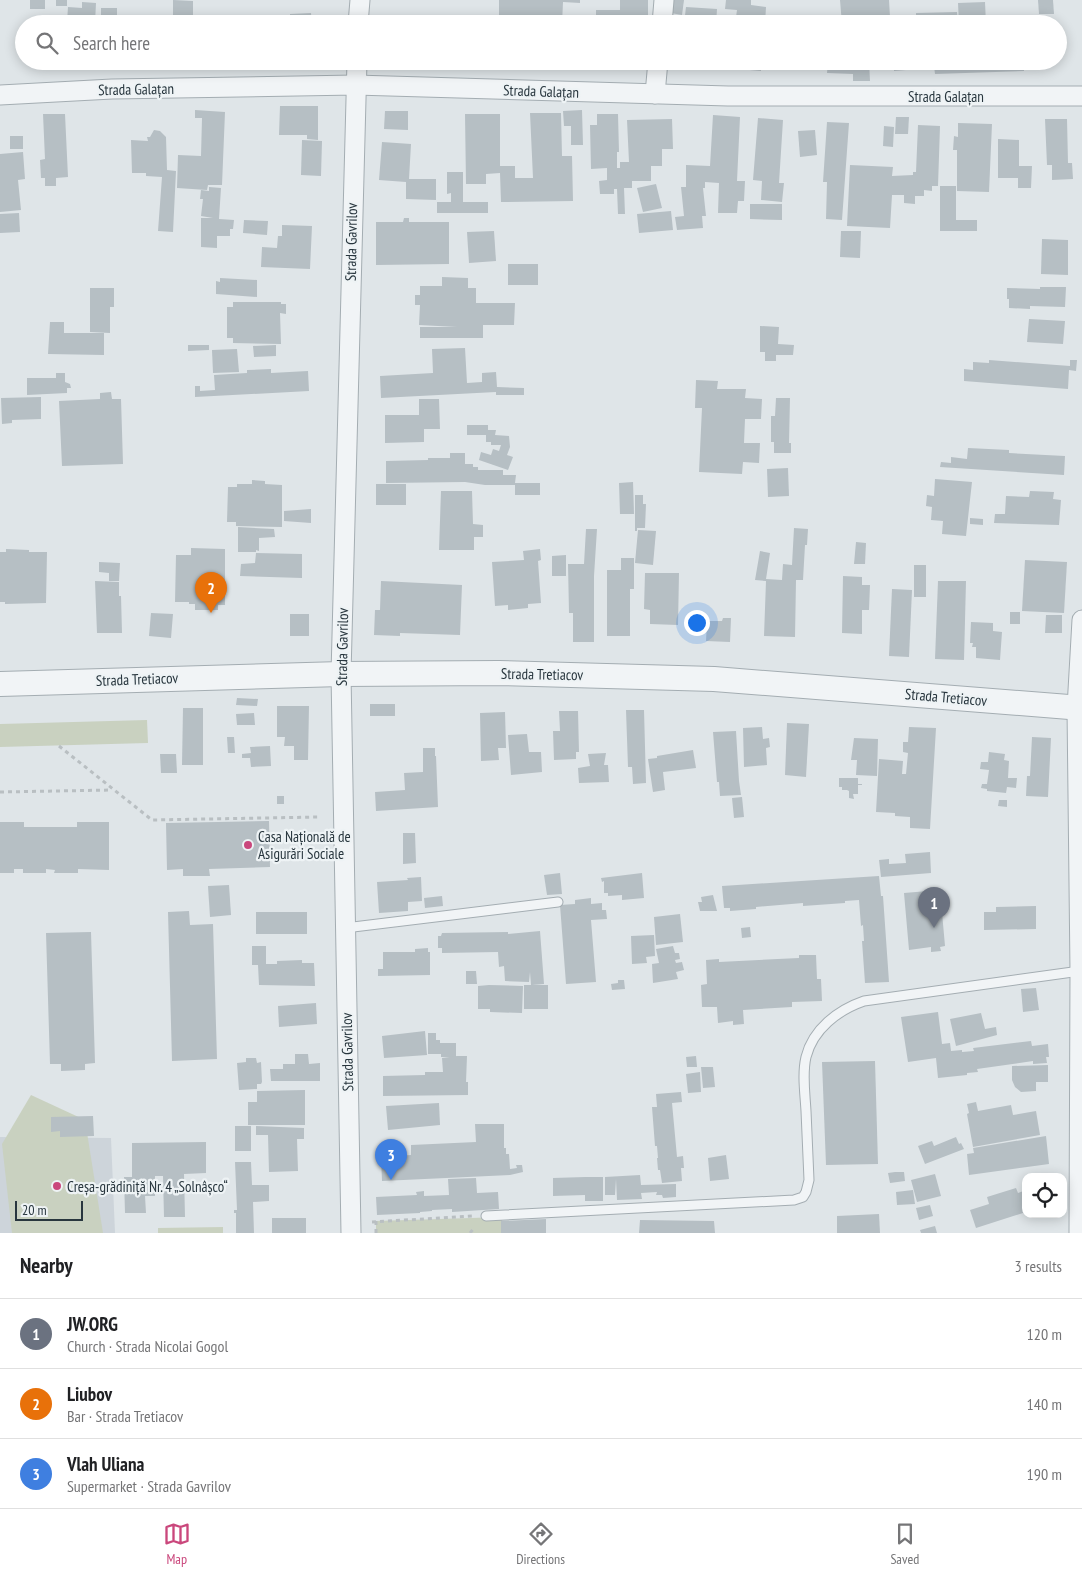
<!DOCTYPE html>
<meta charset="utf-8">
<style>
:root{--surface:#fff;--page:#f6f6f6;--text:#202124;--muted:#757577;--line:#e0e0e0;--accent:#ca477c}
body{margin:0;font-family:"PT Sans Narrow",sans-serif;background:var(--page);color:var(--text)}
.controls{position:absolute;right:15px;bottom:15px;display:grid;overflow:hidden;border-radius:10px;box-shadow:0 2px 12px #0003}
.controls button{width:45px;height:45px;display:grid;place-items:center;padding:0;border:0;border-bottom:1px solid var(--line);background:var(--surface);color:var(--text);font:25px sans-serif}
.scale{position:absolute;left:15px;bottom:12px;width:68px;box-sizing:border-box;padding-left:5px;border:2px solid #28363e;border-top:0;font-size:14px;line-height:18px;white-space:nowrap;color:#28363e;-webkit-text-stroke:4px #eef3f5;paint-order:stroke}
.you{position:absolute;left:696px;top:622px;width:18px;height:18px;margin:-12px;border:4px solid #fff;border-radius:50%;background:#1a73e8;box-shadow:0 0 0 8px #1a73e833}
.badge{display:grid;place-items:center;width:32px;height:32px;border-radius:50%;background:var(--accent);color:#fff;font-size:16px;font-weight:700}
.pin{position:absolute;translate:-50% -41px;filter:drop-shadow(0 1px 2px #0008)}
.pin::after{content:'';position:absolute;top:26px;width:18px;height:15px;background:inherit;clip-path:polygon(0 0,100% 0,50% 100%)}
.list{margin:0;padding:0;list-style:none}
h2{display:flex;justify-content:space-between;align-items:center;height:65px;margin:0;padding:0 20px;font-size:21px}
h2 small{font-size:16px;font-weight:400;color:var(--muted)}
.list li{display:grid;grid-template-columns:32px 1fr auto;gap:15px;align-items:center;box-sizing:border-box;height:70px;padding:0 20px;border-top:1px solid var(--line)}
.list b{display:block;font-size:19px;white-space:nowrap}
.list p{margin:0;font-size:16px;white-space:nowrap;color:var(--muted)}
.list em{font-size:16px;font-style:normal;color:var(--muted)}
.icon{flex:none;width:28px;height:28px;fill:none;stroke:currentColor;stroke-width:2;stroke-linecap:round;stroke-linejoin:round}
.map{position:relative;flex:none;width:1082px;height:1233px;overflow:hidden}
.search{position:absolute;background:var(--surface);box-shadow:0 2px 12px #0003;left:15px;right:15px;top:15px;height:55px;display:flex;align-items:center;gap:12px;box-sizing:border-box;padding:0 18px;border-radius:28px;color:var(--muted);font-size:19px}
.sheet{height:275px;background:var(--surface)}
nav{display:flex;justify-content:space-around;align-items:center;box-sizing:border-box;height:70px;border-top:1px solid var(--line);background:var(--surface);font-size:14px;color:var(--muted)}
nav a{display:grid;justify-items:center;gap:2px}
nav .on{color:var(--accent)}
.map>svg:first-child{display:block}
</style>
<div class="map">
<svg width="1082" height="1233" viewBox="0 0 1082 1233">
<rect width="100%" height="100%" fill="#dfe5e8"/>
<polygon fill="#cdd4da" points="0,1137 111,1138 115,1233 0,1233"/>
<g fill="#c9d1c0">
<polygon points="147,720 148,743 0,747 0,724"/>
<polygon points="31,1095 85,1120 103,1233 12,1233 2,1144"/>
<polygon points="502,1217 502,1233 376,1233 376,1221"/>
<polygon points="223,1227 223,1233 158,1233 158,1228"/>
</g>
<g fill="#b6bfc4">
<rect x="30" y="0" width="15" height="9"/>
<rect x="56" y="0" width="11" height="6"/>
<polygon points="173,0 193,1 193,24 155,24 155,18 173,18"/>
<polygon points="499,0 580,0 580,3 563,2 562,24 499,24"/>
<polygon points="620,0 648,0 648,24 596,24 596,10 620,10"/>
<polygon points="672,0 684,0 682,15 671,13"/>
<polygon points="726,0 751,0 751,5 766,7 765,24 735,24 737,10 725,9"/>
<polygon points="840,0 889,0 890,17 916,15 916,13 957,12 958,24 842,24"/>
<polygon points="1038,0 1053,0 1054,14 1039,14"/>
<polygon points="82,2 96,3 95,23 67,22 68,7 82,8"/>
<polygon points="985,2 986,24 959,24 958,3"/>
<polygon points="686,7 717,9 716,24 684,24"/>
<polygon points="101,8 117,8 117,17 131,17 131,24 101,24"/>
<polygon points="311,13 312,24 290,24 290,14"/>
<polygon points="781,16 801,17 800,24 780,24"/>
<polygon points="418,61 447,61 447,66 418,64"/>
<rect x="575" y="61" width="16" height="4"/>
<polygon points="597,61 621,61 621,65 597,66"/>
<rect x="640" y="61" width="6" height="9"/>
<polygon points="681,61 714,61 713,67 681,64"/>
<polygon points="738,61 779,61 778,65 761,63 761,71 738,69"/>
<polygon points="786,61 807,61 806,70 785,68"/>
<polygon points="828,61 869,61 870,81 853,81 853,74 827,73"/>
<polygon points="877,61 919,61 919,65 906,66 906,70 894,71 894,66 877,67"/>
<polygon points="939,61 1024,61 1024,71 935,74 934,66 939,66"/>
<polygon points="280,106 318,106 318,140 307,139 307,135 279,135"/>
<polygon points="195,110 225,112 222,185 208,185 207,190 177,188 178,155 201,156 202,118 195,118"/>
<polygon points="582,110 583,145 571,145 571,126 564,126 563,111"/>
<polygon points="385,111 408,111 408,130 384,129"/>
<polygon points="530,113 561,113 562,156 572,156 573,201 501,202 500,173 486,174 486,184 466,184 465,114 500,114 500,166 515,166 515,178 533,178"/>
<polygon points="43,114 65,114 68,177 56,178 56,186 45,186 45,178 41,178 40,160 45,159"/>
<polygon points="597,114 618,114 619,152 617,152 617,168 620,168 620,162 629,162 627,120 672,119 673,149 662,149 662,166 651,166 651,181 632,181 632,188 624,188 625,214 618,214 617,189 614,189 614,194 600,194 599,181 607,180 607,168 591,169 590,125 597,125"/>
<polygon points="713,115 740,117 737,181 745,181 744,201 738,201 737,213 718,213 719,183 705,182 705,188 703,188 706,216 702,216 703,228 677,230 675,217 684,216 681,187 686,187 686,165 710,166"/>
<polygon points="896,117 909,117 908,134 895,134"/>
<polygon points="758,118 783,120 779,183 784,183 782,202 761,200 762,181 753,180"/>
<polygon points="1045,119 1067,119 1068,163 1072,163 1073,179 1052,180 1052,165 1047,165"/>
<polygon points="827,122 849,123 842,220 826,219 827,182 823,182"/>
<polygon points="958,123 992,124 989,192 957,191 957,150 953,150 954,136 958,137"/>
<polygon points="918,125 940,126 938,186 932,186 932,191 924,190 924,196 915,196 915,204 904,203 904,195 892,195 890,228 847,226 850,165 893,167 892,176 913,175 913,172 916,172"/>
<polygon points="884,126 894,127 893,147 883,146"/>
<polygon points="154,130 160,131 166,137 167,170 176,171 173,232 158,231 162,177 146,176 146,173 132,173 131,140 148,141 147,137 150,137"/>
<polygon points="815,130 817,155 800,157 798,131"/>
<rect x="10" y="136" width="13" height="13"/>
<polygon points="998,139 1019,140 1019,166 1032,166 1031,188 1018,188 1018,178 998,178"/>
<polygon points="302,140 322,141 321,176 301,175"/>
<polygon points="382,142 411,144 409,179 436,179 436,200 406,199 406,182 379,180"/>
<polygon points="23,152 25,179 18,180 21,210 0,212 0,154"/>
<polygon points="447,172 463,172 463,202 488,202 488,213 437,213 437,202 451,202 451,193 447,194"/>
<polygon points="656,184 662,208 643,212 637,188"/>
<polygon points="940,186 956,186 956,220 977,220 977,231 940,231"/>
<polygon points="209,187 221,188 219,219 234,220 233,229 230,229 230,236 217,236 217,248 201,247 201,218 213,218 201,216 203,199 200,199 201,190 209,191"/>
<polygon points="750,204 782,204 782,220 750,219"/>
<polygon points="671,211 673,230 639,233 637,214"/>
<polygon points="19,213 20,232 0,233 0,214"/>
<polygon points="404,218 409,218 409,222 449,222 449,264 376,265 376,222 403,222"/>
<polygon points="244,220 268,221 267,235 243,233"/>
<polygon points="282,225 312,226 310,269 261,267 262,247 277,248 278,236 282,236"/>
<polygon points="494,231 496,261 469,263 467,232"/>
<polygon points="841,231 861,231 860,258 840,257"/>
<polygon points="1042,239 1068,240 1068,275 1041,274"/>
<rect x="508" y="264" width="30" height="21"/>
<polygon points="442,277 468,278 468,288 476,288 476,303 515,303 514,325 483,325 483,338 420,338 420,327 457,327 419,325 420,305 415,305 415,295 420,295 420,286 442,286"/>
<polygon points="220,278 257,280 257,297 216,294 216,281 220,282"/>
<polygon points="1040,287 1066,287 1065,307 1030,306 1030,309 1009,308 1009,299 1007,299 1007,288 1040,289"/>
<polygon points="90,288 114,288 114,307 110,307 110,333 90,332"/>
<polygon points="233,302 281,302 281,304 286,304 286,314 280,313 281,344 233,343 233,338 227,338 227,307 233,307"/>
<polygon points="1029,319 1065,321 1063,344 1027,342"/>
<polygon points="50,322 64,322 64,333 104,333 104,355 48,354"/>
<polygon points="760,326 779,327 778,344 794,345 793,355 776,355 776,361 765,361 765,352 760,352"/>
<polygon points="188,345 209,345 209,350 188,351"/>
<polygon points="276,345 276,356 254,357 253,346"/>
<polygon points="465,348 467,383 482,382 482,373 496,372 497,387 524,388 524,395 496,395 496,392 381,398 380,376 433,373 432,349"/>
<polygon points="237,349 239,372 213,373 212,350"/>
<polygon points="989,360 1070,366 1070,360 1077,360 1076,371 1069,370 1068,389 964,381 964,369 973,370 973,362 989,363"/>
<polygon points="271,369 271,373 308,371 309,391 195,397 195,386 200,386 200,391 215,390 214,375 247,373 247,370"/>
<polygon points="56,373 65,373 65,382 70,384 71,388 67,388 67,393 27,395 27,378 56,378"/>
<polygon points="696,380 718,381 717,389 746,389 745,398 762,399 761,419 745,419 744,443 760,443 759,463 743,462 742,474 699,472 702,408 695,408"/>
<polygon points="111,392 112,399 121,399 123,464 62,466 59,401 100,399 100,393"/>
<polygon points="41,397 41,419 12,420 12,423 2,424 1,398"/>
<polygon points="776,398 790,398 789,443 791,443 791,453 774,453 774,442 771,442 771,416 775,416"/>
<polygon points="419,399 439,399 440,429 424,429 424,442 385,443 385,415 419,415"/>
<polygon points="467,425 488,425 488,430 496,430 495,435 509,436 510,447 507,455 513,457 508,470 479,460 481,452 491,455 493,449 499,451 501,445 491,445 491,442 486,442 486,435 467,435"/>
<polygon points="968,448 1009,450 1009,453 1065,456 1064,475 940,467 941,462 951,463 951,457 967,459"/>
<polygon points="450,453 465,453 465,464 473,464 473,467 478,467 478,470 503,470 503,475 516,475 515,483 540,483 540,495 515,495 515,485 485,485 465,482 386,483 386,461 428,460 428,458 450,458"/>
<polygon points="788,468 789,496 768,497 767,469"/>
<polygon points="935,479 972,482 966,536 942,534 943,521 931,520 932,507 926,506 927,495 934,496"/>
<polygon points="252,480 265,481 265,484 282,485 282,527 236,526 236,522 227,522 228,487 237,487 237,484 252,484"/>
<polygon points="633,482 634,514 620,514 619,483"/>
<rect x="376" y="484" width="30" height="21"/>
<polygon points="441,491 472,491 473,524 483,525 483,537 474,537 474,550 439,550"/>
<polygon points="1030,491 1054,492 1053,499 1061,500 1059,525 994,523 995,514 1005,514 1006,496 1029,497"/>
<polygon points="635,495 643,495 643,504 646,504 645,528 637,528 637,531 635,531"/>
<polygon points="311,509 311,523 284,521 284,511"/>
<polygon points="970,518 983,519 983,525 970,524"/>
<polygon points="238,527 274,529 275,537 259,538 259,551 256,550 256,552 238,552"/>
<polygon points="794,528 808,529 807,545 805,545 803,580 796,580 795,637 764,636 766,581 755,580 760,551 770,553 766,579 782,580 783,564 792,565"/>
<polygon points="586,529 597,529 594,576 594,642 573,642 573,613 569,613 568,564 584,564"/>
<polygon points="638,530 656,531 653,565 635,563"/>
<polygon points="856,542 866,543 865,564 854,564"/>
<polygon points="191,548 225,549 225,605 218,605 218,610 195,610 195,604 189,604 189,602 175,602 176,555 191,555"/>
<polygon points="6,549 29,550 29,552 47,552 46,603 5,604 5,602 0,602 0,552 6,552"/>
<polygon points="540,549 541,560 538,561 541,603 528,604 528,608 508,610 508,605 495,606 492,562 524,560 523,551"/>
<polygon points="256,553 302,554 302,578 240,576 241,564 255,563"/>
<polygon points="566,555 566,576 552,576 552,556"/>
<polygon points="621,558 634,558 634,589 630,589 630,636 607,636 607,570 621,570"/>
<polygon points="1025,560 1067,562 1064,613 1022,611"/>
<polygon points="99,562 120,563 119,581 109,581 109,573 99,572"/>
<rect x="914" y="565" width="12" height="32"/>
<polygon points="645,573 679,573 678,625 650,624 650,610 644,609"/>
<polygon points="843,576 862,577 862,585 870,585 869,610 862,610 862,634 842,633"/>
<polygon points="95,581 119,582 119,596 121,596 122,633 97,633"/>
<polygon points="381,581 462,585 460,635 400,633 400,636 374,635 375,610 380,610"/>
<polygon points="938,581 966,581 964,660 935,659"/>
<polygon points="892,589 912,590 909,657 889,656"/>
<rect x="1010" y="612" width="10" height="12"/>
<polygon points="151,613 173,614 171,638 149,636"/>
<rect x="290" y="614" width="19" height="22"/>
<polygon points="1046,615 1062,615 1062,633 1045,633"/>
<polygon points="723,618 731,618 730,642 706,641 707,621 722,621"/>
<polygon points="971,622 993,623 993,631 1002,632 1000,660 976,658 976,647 972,647 973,643 970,643"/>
<polygon points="237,698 258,699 257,706 236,705"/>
<rect x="370" y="704" width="25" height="12"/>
<polygon points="277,706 309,706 308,760 294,760 294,746 284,746 285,737 277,737"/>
<polygon points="183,708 203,708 203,765 182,765"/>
<polygon points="626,710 644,710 646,783 633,784 632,767 628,767"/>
<polygon points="559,711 578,711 579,752 576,752 576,759 554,760 553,731 560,731"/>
<polygon points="505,712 506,748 498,748 499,760 481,761 480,713"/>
<polygon points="254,713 255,725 237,725 236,714"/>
<polygon points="787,723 809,724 806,777 785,775"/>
<polygon points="762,727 763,739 769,738 770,747 766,748 767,765 744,767 743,728"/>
<polygon points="909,727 936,728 930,829 910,828 910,817 895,816 895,813 876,812 879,759 903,761 902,774 906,774 908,753 903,752 903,742 908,742"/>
<polygon points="736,731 739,781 741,795 720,796 719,782 717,782 713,732"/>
<polygon points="527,734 529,752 541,752 542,772 511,775 508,735"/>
<polygon points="227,737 234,737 235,753 228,753"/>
<polygon points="1032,737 1051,738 1048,797 1026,796 1027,776 1030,776"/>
<polygon points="854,738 878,739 877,776 856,775 857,760 851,760"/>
<polygon points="270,746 271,766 251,767 250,758 242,758 242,754 251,753 250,747"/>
<polygon points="423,748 435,748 435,756 436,756 438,807 376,811 375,792 405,790 404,773 423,772"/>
<polygon points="693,750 696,768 663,772 665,790 653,792 648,759 657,758 657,756"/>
<polygon points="989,752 1005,754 1004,760 1009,761 1008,778 1017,778 1016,788 1007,787 1006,793 987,791 987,789 981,788 982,784 987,784 989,770 980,769 981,762 988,762"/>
<polygon points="606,753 604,765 608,765 609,782 579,783 578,768 590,766 588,754"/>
<polygon points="160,754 176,754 177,773 161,773"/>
<polygon points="839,778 858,778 858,784 862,784 862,785 858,785 858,794 853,794 854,799 849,798 849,791 847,790 842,790 842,787 839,787"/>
<rect x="277" y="796" width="7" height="8"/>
<polygon points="742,797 744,817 734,818 732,798"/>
<polygon points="999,800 1007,800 1007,807 998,806"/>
<polygon points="269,821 270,867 209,869 210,876 183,876 183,869 167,870 166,823"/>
<polygon points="0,822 24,822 24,827 77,827 77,822 109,822 109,870 78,869 78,873 54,873 55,870 46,869 46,873 23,873 23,869 14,869 14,873 0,873"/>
<polygon points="403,833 415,833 416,863 403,864"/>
<polygon points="930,852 931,873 881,877 879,860 889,859 889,864 906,863 905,854"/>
<polygon points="560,873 562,894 547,895 544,875"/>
<polygon points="642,873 644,898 622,900 622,895 608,896 608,893 604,893 604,881 602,882 601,878"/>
<polygon points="879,876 881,896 883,896 889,982 865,983 862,941 864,941 863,925 861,926 859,900 845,901 845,903 803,906 803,903 756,907 756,909 730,911 730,908 724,908 722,886"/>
<polygon points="421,877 422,901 408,902 408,911 379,913 377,882 408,880 407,878"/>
<polygon points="229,885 231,915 210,917 208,886"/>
<polygon points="940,890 945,946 940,947 941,951 931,952 931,947 909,950 904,893"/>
<polygon points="713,895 717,911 700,911 698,902 702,902 701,897"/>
<polygon points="442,896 443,906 425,908 424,898"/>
<polygon points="591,898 591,904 602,903 602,910 606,910 607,919 591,920 596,982 566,984 560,905 575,904 575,900"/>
<polygon points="1036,906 1036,929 984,930 984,912 996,912 996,907"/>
<polygon points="189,911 190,925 213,924 217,1059 172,1061 168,912"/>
<rect x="256" y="912" width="51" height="22"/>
<polygon points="680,914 683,942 656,945 654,917"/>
<polygon points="750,927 751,937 742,938 741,928"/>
<polygon points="540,931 544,984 532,985 548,985 548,1009 524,1009 524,985 531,985 530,972 529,982 505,981 504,966 499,967 498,952 442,953 442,948 438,948 438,936 441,936 442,933 508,932 508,934"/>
<polygon points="91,932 95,1063 85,1064 85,1070 61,1071 61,1064 50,1064 46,933"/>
<polygon points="654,935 655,956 646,957 647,963 632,964 631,936"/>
<polygon points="252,946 266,946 266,964 277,964 277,961 302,960 302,963 314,963 315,986 259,985 258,965 252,965"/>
<polygon points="673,946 675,953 679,953 680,959 675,960 676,963 682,962 684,970 676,972 678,979 653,983 652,964 659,963 656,949"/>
<polygon points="428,948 428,952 430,952 430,975 378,976 378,969 383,969 383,952 415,952 415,949"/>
<polygon points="799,955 816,955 817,979 821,979 822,1001 792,1002 792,1007 743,1010 744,1024 733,1025 733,1021 718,1023 717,1007 702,1007 701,985 707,984 706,960 719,959 719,962 799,958"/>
<polygon points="466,971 476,971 477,984 466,984"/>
<polygon points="618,980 624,980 625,989 612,990 611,984 618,983"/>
<polygon points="489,985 523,986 522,1013 490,1012 490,1009 478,1009 478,986"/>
<polygon points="1036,988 1039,1010 1023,1012 1021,989"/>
<polygon points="316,1003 317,1024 279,1027 278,1006"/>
<polygon points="938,1012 942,1044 950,1043 951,1051 962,1050 962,1052 974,1051 973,1048 1031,1041 1032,1046 1048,1044 1049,1057 1046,1057 1047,1063 1033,1064 1033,1061 977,1069 978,1072 967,1073 967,1075 938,1078 936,1058 908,1062 901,1017"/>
<polygon points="981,1013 985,1029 996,1027 997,1035 956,1046 950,1019"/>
<polygon points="425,1031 427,1055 384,1058 382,1036"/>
<polygon points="428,1033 436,1033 436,1040 440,1040 440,1043 456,1043 456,1057 441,1057 441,1054 428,1054"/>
<polygon points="295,1054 308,1054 309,1064 320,1063 320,1081 271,1081 270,1069 283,1069 283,1064 295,1064"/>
<polygon points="457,1056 467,1056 466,1082 468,1082 468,1095 383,1096 383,1076 425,1075 425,1072 443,1072 442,1058"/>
<polygon points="696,1056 697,1067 687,1067 686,1057"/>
<polygon points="246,1058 256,1058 257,1063 261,1062 262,1082 261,1084 257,1084 257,1089 239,1090 237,1063 246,1062"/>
<polygon points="875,1061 878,1164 826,1165 822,1062"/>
<polygon points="1048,1065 1048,1082 1036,1082 1036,1091 1021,1092 1015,1087 1012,1080 1012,1066"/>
<polygon points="701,1067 713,1067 715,1087 703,1088"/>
<polygon points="700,1072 701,1092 688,1093 686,1074"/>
<polygon points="305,1090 305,1125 248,1125 248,1102 257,1102 257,1091"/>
<polygon points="681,1092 682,1102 672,1103 677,1157 683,1156 684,1168 681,1168 682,1181 662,1183 660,1170 658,1170 657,1158 658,1158 657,1146 655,1146 652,1107 657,1107 656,1094"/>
<polygon points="976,1102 978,1111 1011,1105 1013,1115 1036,1111 1040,1135 973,1147 967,1114 969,1113 967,1104"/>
<polygon points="439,1103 440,1125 388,1130 386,1106"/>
<polygon points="93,1116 94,1136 60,1137 60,1131 51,1132 51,1117"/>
<polygon points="475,1124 504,1124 504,1148 506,1148 506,1154 509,1154 510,1169 517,1168 516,1165 522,1165 523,1172 510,1175 382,1181 381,1157 411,1155 411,1145 476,1142"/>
<rect x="235" y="1126" width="16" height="25"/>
<polygon points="256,1126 304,1128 304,1139 297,1139 298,1171 269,1172 268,1135 256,1135"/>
<polygon points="1046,1136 1049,1164 969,1175 967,1154 974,1153 973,1148"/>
<polygon points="956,1137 959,1144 961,1143 964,1149 925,1164 918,1146 932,1141 934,1146"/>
<polygon points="206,1142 206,1173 184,1174 185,1217 164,1217 163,1176 155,1176 155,1196 145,1196 146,1213 125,1213 124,1177 132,1177 132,1143"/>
<polygon points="726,1155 729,1179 710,1181 708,1158"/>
<polygon points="235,1162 251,1162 252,1185 269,1185 269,1201 253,1202 254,1233 236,1233 236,1213 234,1213 234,1210 237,1210"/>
<polygon points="895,1172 904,1172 905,1181 890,1183 888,1173"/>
<polygon points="935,1174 941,1196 917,1202 911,1180"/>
<polygon points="640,1175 641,1185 676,1184 676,1197 663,1198 662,1195 656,1195 657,1192 641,1193 642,1199 617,1200 616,1179 615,1195 605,1195 605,1177"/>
<polygon points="585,1177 603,1177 603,1201 585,1201 585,1195 553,1196 553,1178"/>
<polygon points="476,1178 477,1193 498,1192 499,1209 452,1212 452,1209 432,1210 432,1211 420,1212 420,1213 377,1215 376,1197 417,1195 416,1192 424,1191 424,1196 449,1195 448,1179"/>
<polygon points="1016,1188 1018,1193 1026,1190 1026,1212 976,1228 970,1210 989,1204 987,1197"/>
<polygon points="913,1190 915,1204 897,1205 896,1192"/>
<polygon points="930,1205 933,1216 919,1220 916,1208"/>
<polygon points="879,1214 880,1233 837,1233 837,1216"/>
<rect x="272" y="1218" width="34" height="15"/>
<polygon points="546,1219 546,1233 501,1233 501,1221"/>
<polygon points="640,1220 714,1221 715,1233 639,1233"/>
<polygon points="935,1226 937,1233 921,1233 920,1230"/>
</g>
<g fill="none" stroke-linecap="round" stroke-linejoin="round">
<g stroke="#a4adb2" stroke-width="11">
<g id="service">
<polyline points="345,928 558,902"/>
<path d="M486,1216L794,1200L803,1197L806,1192L809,1180C808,1157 807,1134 806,1111C805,1093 802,1074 806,1057C813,1029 838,1010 864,1001L1080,971"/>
</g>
</g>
<g stroke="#a4adb2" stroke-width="21">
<g id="minor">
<polyline points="358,24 360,0"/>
<polyline points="662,24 664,0"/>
<polyline points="655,94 658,61"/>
<polyline points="0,95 112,89 355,85 728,96 1082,96"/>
<polyline points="351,1233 341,674 357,61"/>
<polyline points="1079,1233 1080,971 1077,708 1082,620"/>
</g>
</g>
<g stroke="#a4adb2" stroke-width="26">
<polyline id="tertiary" points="0,684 341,674 499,673 714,679 1082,708"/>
</g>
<g stroke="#b9bfc2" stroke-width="3" stroke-dasharray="4 4" stroke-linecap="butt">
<polyline points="59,746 152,820 319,817"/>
<polyline points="0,792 112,790"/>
<polyline points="372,1222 473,1216"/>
<polyline points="376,1233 376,1221"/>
<polyline points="470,1233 475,1227"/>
</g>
<use href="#service" stroke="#f1f4f6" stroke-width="9"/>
<use href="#minor" stroke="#f1f4f6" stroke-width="19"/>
<use href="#tertiary" stroke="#f1f4f6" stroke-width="24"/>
</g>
<g fill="#ca477c" stroke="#eef3f5" stroke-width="2">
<circle cx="248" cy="845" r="5"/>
<circle cx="57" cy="1186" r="5"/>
</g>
<g text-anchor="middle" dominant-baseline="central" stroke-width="4.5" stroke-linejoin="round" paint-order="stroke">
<g font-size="15" fill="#28363e" stroke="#eef3f5">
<text transform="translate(136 89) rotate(-1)">Strada Galațan</text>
<text transform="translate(541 91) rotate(2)">Strada Galațan</text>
<text x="946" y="96">Strada Galațan</text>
<text transform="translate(351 242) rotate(-89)">Strada Gavrilov</text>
<text transform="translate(342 647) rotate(-89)">Strada Gavrilov</text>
<text transform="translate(542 674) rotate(1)">Strada Tretiacov</text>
<text transform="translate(137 679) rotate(-2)">Strada Tretiacov</text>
<text transform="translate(946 697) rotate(5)">Strada Tretiacov</text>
<text transform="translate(347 1052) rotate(-91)">Strada Gavrilov</text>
</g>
<g font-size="15" fill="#28363e" stroke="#eef3f5" text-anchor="start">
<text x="258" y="836">Casa Națională de<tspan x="258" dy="17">Asigurări Sociale</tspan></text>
<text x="67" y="1186">Creșa-grădiniță Nr. 4 „Solnâșco“</text>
</g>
</g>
</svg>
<div class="controls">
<button><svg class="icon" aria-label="locate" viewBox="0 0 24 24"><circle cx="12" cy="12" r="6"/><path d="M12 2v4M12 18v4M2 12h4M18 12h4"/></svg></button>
</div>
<div class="scale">20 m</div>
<div class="you"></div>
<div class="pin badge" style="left:934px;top:928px;background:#6b7280">1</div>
<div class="pin badge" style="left:211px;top:613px;background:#e8710a">2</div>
<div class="pin badge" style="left:391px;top:1180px;background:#3f7fe0">3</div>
<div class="search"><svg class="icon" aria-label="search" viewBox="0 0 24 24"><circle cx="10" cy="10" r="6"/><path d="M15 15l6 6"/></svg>Search here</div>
</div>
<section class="sheet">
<h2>Nearby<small>3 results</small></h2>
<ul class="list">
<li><span class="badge" style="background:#6b7280">1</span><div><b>JW.ORG</b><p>Church · Strada Nicolai Gogol</p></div><em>120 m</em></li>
<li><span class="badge" style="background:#e8710a">2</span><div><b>Liubov</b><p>Bar · Strada Tretiacov</p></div><em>140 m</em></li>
<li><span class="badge" style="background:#3f7fe0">3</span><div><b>Vlah Uliana</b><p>Supermarket · Strada Gavrilov</p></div><em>190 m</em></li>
</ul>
</section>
<nav>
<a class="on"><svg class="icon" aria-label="map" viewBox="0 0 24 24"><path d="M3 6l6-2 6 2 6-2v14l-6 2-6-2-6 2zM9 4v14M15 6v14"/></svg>Map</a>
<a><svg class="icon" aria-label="directions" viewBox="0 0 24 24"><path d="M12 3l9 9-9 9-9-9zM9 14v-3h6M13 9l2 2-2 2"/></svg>Directions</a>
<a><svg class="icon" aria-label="saved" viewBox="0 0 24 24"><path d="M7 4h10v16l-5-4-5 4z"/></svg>Saved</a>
</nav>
